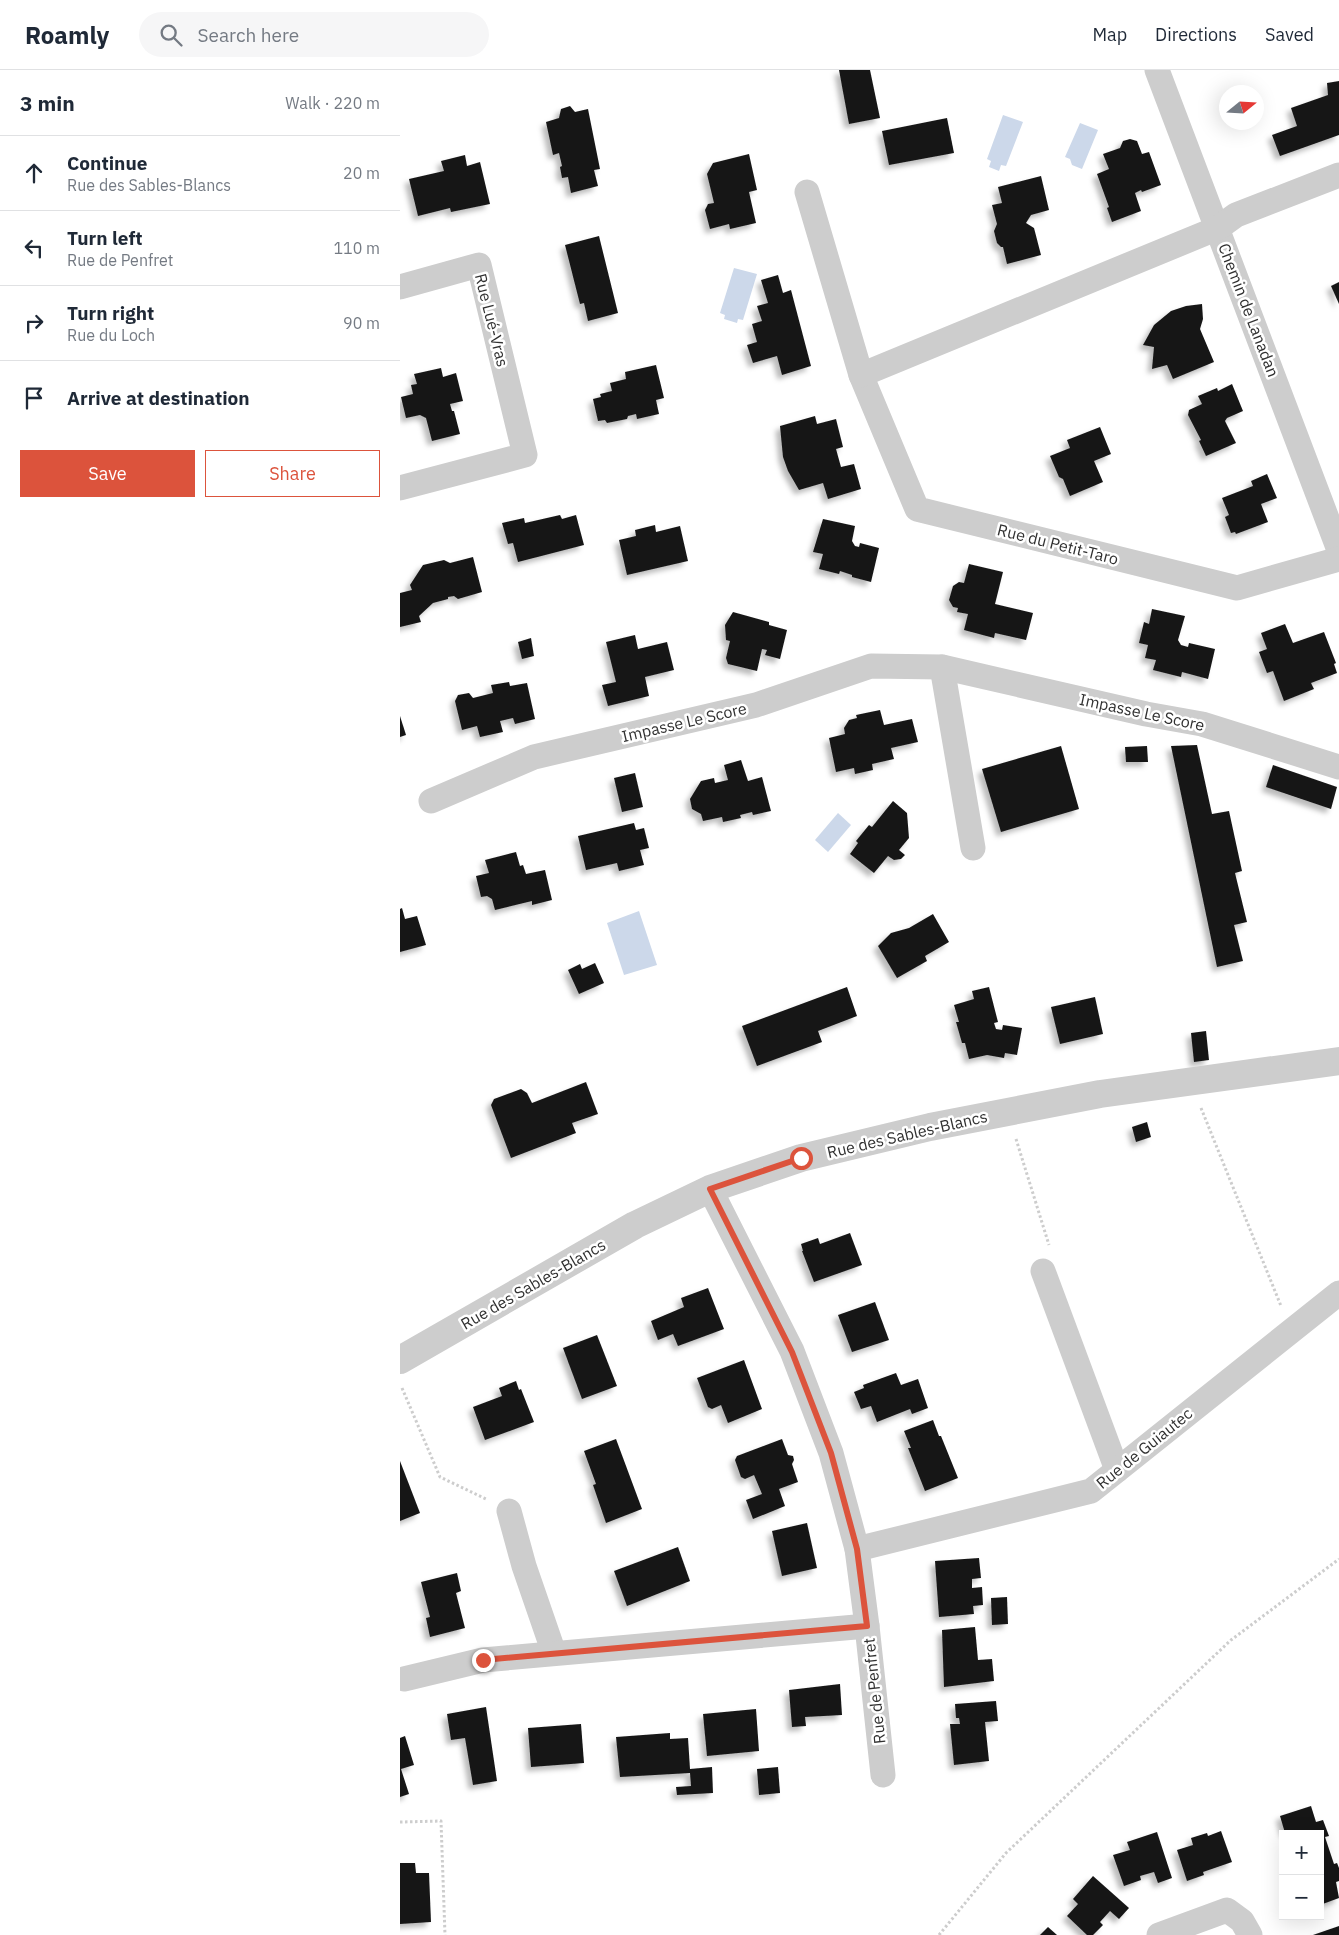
<!DOCTYPE html>
<meta charset="utf-8">
<style>
:root{--surface:#fff;--page:#f6f6f7;--text:#1f2937;--muted:#747a83;--line:#e0e1e3;--accent:#dc533c}
body{margin:0;font-family:"IBM Plex Sans",sans-serif;background:var(--page);color:var(--text)}
.controls{position:absolute;right:15px;bottom:15px;display:grid;overflow:hidden;border-radius:0px;box-shadow:0 5px 20px #0002}
.controls button{width:45px;height:45px;display:grid;place-items:center;padding:0;border:0;border-bottom:1px solid var(--line);background:var(--surface);color:var(--text);font:25px sans-serif}
.compass{position:absolute;left:819px;top:15px;width:45px;height:45px;border-radius:50%;background:var(--surface);box-shadow:0 5px 20px #0002;rotate:72deg}
.stop{position:absolute;width:15px;height:15px;margin:-11px;border:4px solid #dc533c;border-radius:50%;background:#fff}
.stop.end{background:#dc533c;border-color:#fff;box-shadow:0 1px 5px #0008}
.list{margin:0;padding:0;list-style:none}
h2{display:flex;justify-content:space-between;align-items:center;height:65px;margin:0;padding:0 20px;font-size:21px}
h2 small{font-size:16px;font-weight:400;color:var(--muted)}
.list li{display:grid;grid-template-columns:32px 1fr auto;gap:15px;align-items:center;box-sizing:border-box;height:75px;padding:0 20px;border-top:1px solid var(--line)}
.list b{display:block;font-size:19px;white-space:nowrap}
.list p{margin:0;font-size:16px;white-space:nowrap;color:var(--muted)}
.list em{font-size:16px;font-style:normal;color:var(--muted)}
.actions{display:flex;gap:10px;padding:15px 20px}
.actions a{flex:1;padding:11px 0;border:1px solid var(--accent);border-radius:0px;text-align:center;font-size:18px;color:var(--accent)}
.actions .main{background:var(--accent);color:#fff}
.icon{flex:none;width:28px;height:28px;fill:none;stroke:currentColor;stroke-width:2;stroke-linecap:round;stroke-linejoin:round}
.map{position:relative;flex:none;width:939px;height:1865px;overflow:hidden}
header{display:flex;align-items:center;gap:30px;box-sizing:border-box;height:70px;padding:0 25px;background:var(--surface);border-bottom:1px solid var(--line)}
header strong{font-size:24px}
nav{display:flex;gap:28px;margin-inline-start:auto;font-size:18px}
.search{width:350px;height:45px;background:var(--page);display:flex;align-items:center;gap:12px;box-sizing:border-box;padding:0 18px;border-radius:28px;color:var(--muted);font-size:19px}
main{display:flex}
aside{flex:1;background:var(--surface)}
.map>svg:first-child{display:block}
</style>
<header>
<strong>Roamly</strong>
<div class="search"><svg class="icon" aria-label="search" viewBox="0 0 24 24"><circle cx="10" cy="10" r="6"/><path d="M15 15l6 6"/></svg>Search here</div>
<nav><a>Map</a><a>Directions</a><a>Saved</a></nav>
</header>
<main>
<aside>
<h2>3 min<small>Walk · 220 m</small></h2>
<ul class="list">
<li><svg class="icon" aria-label="ahead" viewBox="0 0 24 24"><path d="M12 20V5M6 11l6-6 6 6"/></svg><div><b>Continue</b><p>Rue des Sables-Blancs</p></div><em>20 m</em></li>
<li><svg class="icon" aria-label="left" viewBox="0 0 24 24"><path d="M17 20v-9H6M10 6l-5 5 5 5"/></svg><div><b>Turn left</b><p>Rue de Penfret</p></div><em>110 m</em></li>
<li><svg class="icon" aria-label="right" viewBox="0 0 24 24"><path d="M7 20v-9h11M14 6l5 5-5 5"/></svg><div><b>Turn right</b><p>Rue du Loch</p></div><em>90 m</em></li>
<li><svg class="icon" aria-label="arrive" viewBox="0 0 24 24"><path d="M6 21V4h12l-3 4 3 4H6"/></svg><div><b>Arrive at destination</b></div></li>
</ul>
<div class="actions"><a class="main">Save</a><a>Share</a></div>
</aside>
<div class="map">
<svg width="939" height="1865" viewBox="0 0 939 1865">
<defs>
<filter id="shadow"><feDropShadow dx="-4.5" dy="4.5" stdDeviation="2.5" flood-color="#0004"/></filter>
</defs>
<rect width="100%" height="100%" fill="#fff"/>
<g fill="#ccd8ea">
<polygon points="603,45 623,52 606,96 601,95 599,101 589,97 591,91 587,89"/>
<polygon points="680,53 698,60 682,99 672,95 670,89 665,87"/>
<polygon points="334,198 357,204 343,250 338,249 337,253 324,249 325,245 320,243"/>
<polygon points="438,743 451,755 428,782 415,770"/>
<polygon points="239,841 257,895 224,905 207,853"/>
</g>
<g fill="#171717" filter="url(#shadow)">
<polygon points="439,0 470,0 480,48 449,54"/>
<polygon points="939,11 939,65 880,86 872,65 897,56 891,38 928,25 927,13"/>
<polygon points="170,36 175,42 188,39 200,99 194,100 198,116 171,123 168,107 162,108 160,97 162,96 159,83 153,85 146,52 159,48 161,39"/>
<polygon points="547,48 554,83 489,95 482,61"/>
<polygon points="730,69 737,71 742,84 749,82 761,115 742,122 741,120 735,123 741,141 712,152 707,138 709,137 697,104 709,99 703,84 720,78 723,71"/>
<polygon points="349,84 357,120 349,122 356,153 330,159 329,154 310,159 305,140 308,134 314,133 307,104 313,93"/>
<polygon points="65,85 67,96 80,92 90,134 51,142 50,138 18,146 9,109 44,101 41,91"/>
<polygon points="641,106 649,140 631,145 626,153 634,158 641,185 607,194 603,177 601,177 597,173 594,161 597,154 592,135 602,133 598,117"/>
<polygon points="199,166 218,243 188,251 184,233 180,234 165,175"/>
<polygon points="378,205 383,223 391,220 411,296 382,305 377,286 353,293 347,275 357,272 352,254 362,251 357,236 368,233 361,210"/>
<polygon points="939,212 939,234 931,216"/>
<polygon points="802,234 803,249 800,259 814,292 773,309 767,295 752,299 754,277 743,275 754,255 771,241 786,236"/>
<polygon points="256,295 264,328 256,330 259,344 237,349 236,344 228,346 227,349 207,353 205,350 198,351 193,329 201,327 200,324 212,321 210,313 226,309 225,302"/>
<polygon points="41,298 43,307 56,303 63,331 50,334 52,341 54,341 60,364 32,371 26,348 20,345 6,348 1,327 13,324 11,315 17,314 14,304"/>
<polygon points="832,314 843,341 827,348 825,351 836,373 806,386 799,371 801,370 788,345 789,340 802,334 798,326 817,318 818,321"/>
<polygon points="415,346 417,354 436,349 443,377 436,379 441,397 454,394 461,419 428,429 423,413 399,420 388,401 383,387 380,356"/>
<polygon points="700,357 711,384 694,391 703,412 670,426 663,409 659,407 650,386 670,378 667,370"/>
<polygon points="867,404 877,428 861,434 868,452 836,464 835,462 831,463 825,447 829,445 822,428 853,416 851,411"/>
<polygon points="160,445 162,449 176,445 184,475 118,492 113,473 108,474 102,453 124,448 125,453"/>
<polygon points="423,449 455,456 452,471 455,476 459,477 460,473 479,478 471,512 452,507 452,505 440,501 439,504 419,499 423,484 413,482"/>
<polygon points="255,455 256,462 280,456 288,491 227,505 219,470 236,466 235,460"/>
<polygon points="73,487 82,522 58,529 54,526 48,527 48,529 33,533 19,546 21,552 0,557 0,523 12,520 10,515 23,495 44,490 50,493"/>
<polygon points="569,494 603,502 595,534 633,543 626,570 595,563 594,568 564,560 568,544 557,542 558,538 553,537 549,530 553,516 559,512 564,513"/>
<polygon points="752,539 785,546 778,570 781,575 788,577 789,573 815,579 808,609 782,602 781,607 753,600 756,590 745,588 748,575 739,573 744,552 749,554"/>
<polygon points="333,542 369,552 369,555 387,560 380,589 365,585 367,580 362,579 357,601 328,594 326,588 330,571 326,570 325,555"/>
<polygon points="885,554 893,573 924,562 936,593 934,594 937,603 911,613 914,619 884,631 873,601 867,603 859,582 867,579 861,563"/>
<polygon points="235,565 238,579 267,572 274,600 245,607 249,626 208,636 202,615 216,612 206,572"/>
<polygon points="131,568 134,586 122,589 118,572"/>
<polygon points="109,612 110,616 127,613 135,649 115,654 113,648 100,651 103,662 80,667 77,656 62,660 55,631 58,625 69,623 73,628 93,623 91,615"/>
<polygon points="480,640 484,655 512,649 518,672 491,678 494,689 472,694 473,700 455,704 454,698 436,702 429,668 445,664 444,658 449,650 457,648 456,645"/>
<polygon points="0,646 6,665 0,667"/>
<polygon points="797,675 812,744 829,741 842,801 835,803 847,852 834,855 843,891 817,897 771,676"/>
<polygon points="661,676 679,739 601,762 582,699"/>
<polygon points="747,676 748,692 726,692 725,677"/>
<polygon points="341,690 348,711 362,707 371,741 353,745 352,742 340,745 341,748 323,752 322,747 303,751 301,744 292,739 290,729 301,711 314,708 315,713 328,710 324,695"/>
<polygon points="873,695 937,717 931,739 866,717"/>
<polygon points="235,703 243,737 222,742 214,708"/>
<polygon points="493,731 507,743 509,768 499,780 505,785 501,789 494,790 488,786 474,803 450,784 458,773 456,771 469,755 472,757"/>
<polygon points="234,753 236,760 244,758 249,778 240,780 244,795 219,801 217,793 186,800 178,766"/>
<polygon points="116,782 120,796 123,795 126,804 145,800 152,830 132,835 132,831 95,840 92,829 87,826 81,827 76,806 89,803 85,790"/>
<polygon points="2,838 5,849 17,846 26,875 0,882 0,839"/>
<polygon points="533,844 549,872 525,886 527,891 497,908 478,876 491,863 509,858"/>
<polygon points="195,893 204,913 179,924 168,900 180,894 182,899"/>
<polygon points="447,917 457,946 418,961 422,972 357,996 342,956"/>
<polygon points="589,917 598,952 594,953 596,959 602,960 603,955 622,958 617,985 605,983 604,988 587,985 569,989 565,973 562,973 556,952 559,952 554,935 574,929 572,921"/>
<polygon points="695,927 703,964 660,974 651,937"/>
<polygon points="806,961 809,990 794,992 791,963"/>
<polygon points="186,1012 198,1044 172,1053 176,1063 111,1088 91,1035 94,1029 121,1019 127,1023 132,1033"/>
<polygon points="747,1052 751,1067 736,1072 732,1057"/>
<polygon points="450,1163 462,1195 414,1212 402,1181 403,1181 401,1174 418,1168 420,1174"/>
<polygon points="308,1218 324,1259 278,1276 273,1264 258,1270 251,1251 284,1237 281,1228"/>
<polygon points="475,1232 489,1270 452,1282 438,1245"/>
<polygon points="197,1265 217,1316 182,1329 163,1278"/>
<polygon points="344,1290 362,1339 328,1353 321,1335 312,1339 308,1337 297,1308"/>
<polygon points="496,1303 501,1315 518,1309 528,1338 512,1344 510,1339 477,1352 471,1336 461,1339 454,1322 464,1318 463,1315"/>
<polygon points="116,1311 119,1320 121,1319 134,1352 85,1370 73,1337 102,1326 99,1318"/>
<polygon points="533,1350 539,1366 541,1366 558,1408 525,1421 508,1378 511,1378 504,1361"/>
<polygon points="216,1369 242,1439 206,1453 193,1415 196,1414 184,1381"/>
<polygon points="382,1369 388,1385 393,1386 394,1390 392,1394 398,1412 379,1419 385,1436 353,1449 346,1430 362,1424 354,1405 345,1409 341,1407 335,1390 337,1386"/>
<polygon points="0,1391 20,1443 0,1451"/>
<polygon points="407,1453 417,1498 382,1506 372,1461"/>
<polygon points="278,1477 290,1511 227,1536 214,1501"/>
<polygon points="579,1488 581,1508 572,1509 572,1518 582,1517 583,1535 573,1536 574,1544 539,1547 535,1491"/>
<polygon points="57,1503 61,1521 56,1523 65,1558 30,1567 26,1548 30,1547 21,1512"/>
<polygon points="607,1527 608,1554 592,1555 591,1528"/>
<polygon points="575,1557 578,1590 592,1589 594,1611 544,1617 542,1560"/>
<polygon points="440,1614 442,1645 405,1647 406,1656 392,1657 389,1620"/>
<polygon points="596,1631 598,1651 585,1652 589,1691 554,1695 550,1654 560,1654 559,1648 556,1648 555,1634"/>
<polygon points="86,1637 97,1711 73,1715 65,1668 51,1670 47,1644"/>
<polygon points="356,1639 359,1681 307,1686 303,1644"/>
<polygon points="181,1654 184,1693 131,1697 128,1658"/>
<polygon points="270,1663 270,1669 288,1668 290,1699 312,1697 313,1723 277,1725 276,1717 291,1716 290,1703 220,1707 216,1667"/>
<polygon points="5,1666 14,1695 1,1699 9,1724 0,1727 0,1668"/>
<polygon points="378,1697 380,1723 359,1725 357,1699"/>
<polygon points="911,1736 916,1752 923,1750 929,1766 925,1767 934,1794 937,1793 939,1798 939,1811 936,1812 939,1828 920,1835 920,1764 885,1763 880,1746"/>
<polygon points="821,1761 832,1792 803,1802 804,1805 787,1811 777,1780 793,1775 791,1768 807,1763 808,1766"/>
<polygon points="757,1762 772,1808 758,1813 754,1802 740,1806 741,1810 724,1816 713,1785 730,1780 727,1772"/>
<polygon points="0,1793 15,1793 16,1803 29,1803 31,1852 0,1854"/>
<polygon points="693,1806 729,1838 719,1849 710,1841 700,1852 703,1855 693,1865 687,1865 667,1846 678,1834 673,1829"/>
<polygon points="939,1856 939,1865 913,1865"/>
<polygon points="648,1857 657,1865 640,1865"/>
</g>
<g fill="none" stroke-linecap="round" stroke-linejoin="round">
<g stroke="#cdcdcd" stroke-width="3" stroke-dasharray="2.5 2.5" stroke-linecap="butt">
<polyline points="801,1038 881,1236"/>
<polyline points="616,1069 649,1175"/>
<polyline points="2,1318 40,1407 86,1429"/>
<polyline points="0,1752 41,1751 45,1865"/>
<polyline points="539,1865 606,1783 831,1570 939,1489"/>
</g>
<g stroke="#cdcdcd" stroke-width="25">
<polyline points="757,0 939,480"/>
<polyline points="407,122 461,305 517,439 837,518 939,489"/>
<polyline points="0,217 79,195 125,385 0,418"/>
<polyline points="461,305 818,158 836,145 939,105"/>
<polyline points="542,597 573,778"/>
<polyline points="31,731 134,687 356,635 471,596 542,597 746,644 802,654 939,697"/>
<polyline points="310,1119 392,1281 431,1383 457,1479 467,1556 483,1705"/>
<polyline points="643,1201 717,1400"/>
<polyline points="109,1441 124,1496 154,1583"/>
<polyline points="457,1479 691,1421 939,1223"/>
<polyline points="4,1609 83,1590 467,1556"/>
<polyline points="759,1865 827,1840 842,1851 850,1865"/>
</g>
<polyline stroke="#cdcdcd" stroke-width="28" points="0,1290 235,1155 310,1119 401,1088 530,1057 700,1024 939,991"/>
</g>
<g fill="none" stroke-linecap="round" stroke-linejoin="round">
<polyline stroke="#dc533c" stroke-width="6" points="83,1590 467,1556 457,1479 431,1383 392,1282 310,1119 401,1088"/>
</g>
<g text-anchor="middle" dominant-baseline="central" stroke-width="5" stroke-linejoin="round" paint-order="stroke">
<g font-size="16" fill="#303030" stroke="#fff">
<text transform="translate(849 240) rotate(69)">Chemin de Lanadan</text>
<text transform="translate(92 250) rotate(76)">Rue Lué-Vras</text>
<text transform="translate(658 474) rotate(14)">Rue du Petit-Taro</text>
<text transform="translate(742 642) rotate(12)">Impasse Le Score</text>
<text transform="translate(284 652) rotate(-13)">Impasse Le Score</text>
<text transform="translate(507 1064) rotate(-13)">Rue des Sables-Blancs</text>
<text transform="translate(133 1214) rotate(-30)">Rue des Sables-Blancs</text>
<text transform="translate(744 1378) rotate(-39)">Rue de Guiautec</text>
<text transform="translate(474 1621) rotate(-96)">Rue de Penfret</text>
</g>
</g>
</svg>
<div class="controls">
<button>+</button>
<button>−</button>
</div>
<svg class="compass" viewBox="-18 -18 36 36"><path d="M0-13l5 13h-10z" fill="#e53935"/><path d="M0 13l5-13h-10z" fill="#747a83"/></svg>
<div class="stop" style="left:401px;top:1088px"></div>
<div class="stop end" style="left:83px;top:1590px"></div>
</div>
</main>
